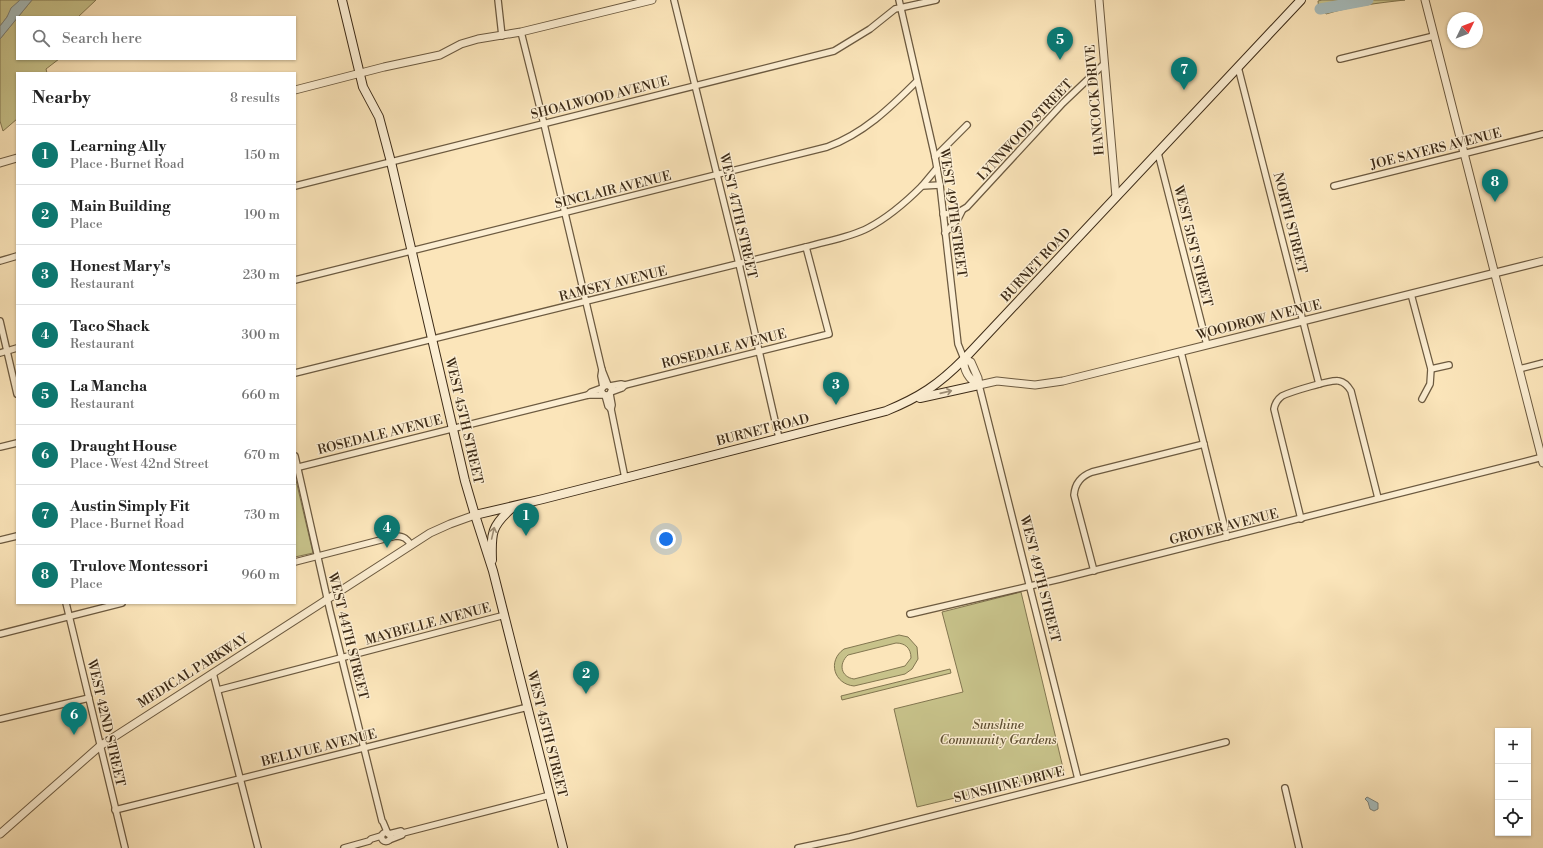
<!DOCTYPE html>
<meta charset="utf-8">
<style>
:root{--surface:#fff;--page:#f2f2f2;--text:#222;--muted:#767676;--line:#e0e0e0;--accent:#0f766e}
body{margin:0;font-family:"Libre Bodoni",serif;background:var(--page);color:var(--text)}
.controls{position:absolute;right:12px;bottom:12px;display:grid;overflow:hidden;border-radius:0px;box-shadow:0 1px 3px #0004}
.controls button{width:36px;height:36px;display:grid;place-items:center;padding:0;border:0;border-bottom:1px solid var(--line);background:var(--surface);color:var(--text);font:20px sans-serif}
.compass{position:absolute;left:1447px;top:12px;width:36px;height:36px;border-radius:50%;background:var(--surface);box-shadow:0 1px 3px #0004;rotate:47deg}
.you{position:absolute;left:666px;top:539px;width:14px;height:14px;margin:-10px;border:3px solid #fff;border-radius:50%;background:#1a73e8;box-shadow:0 0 0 6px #1a73e833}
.badge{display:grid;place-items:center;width:26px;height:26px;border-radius:50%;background:var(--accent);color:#fff;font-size:13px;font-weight:700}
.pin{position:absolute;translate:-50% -33px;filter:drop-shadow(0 1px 2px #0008)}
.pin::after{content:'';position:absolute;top:21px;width:14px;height:12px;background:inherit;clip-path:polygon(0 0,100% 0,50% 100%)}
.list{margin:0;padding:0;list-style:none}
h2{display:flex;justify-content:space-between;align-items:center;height:52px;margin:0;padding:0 16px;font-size:17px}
h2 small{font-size:13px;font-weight:400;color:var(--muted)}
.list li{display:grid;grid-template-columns:26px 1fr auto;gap:12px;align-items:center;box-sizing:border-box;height:60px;padding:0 16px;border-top:1px solid var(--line)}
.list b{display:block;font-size:15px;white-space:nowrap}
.list p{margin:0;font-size:13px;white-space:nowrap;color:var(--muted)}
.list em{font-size:13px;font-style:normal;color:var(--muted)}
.icon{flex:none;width:22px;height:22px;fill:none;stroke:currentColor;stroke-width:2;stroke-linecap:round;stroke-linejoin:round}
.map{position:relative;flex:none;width:1543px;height:848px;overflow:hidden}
.search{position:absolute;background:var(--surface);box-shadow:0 1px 3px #0004;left:16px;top:16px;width:280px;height:44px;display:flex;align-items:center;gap:10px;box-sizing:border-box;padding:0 14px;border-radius:0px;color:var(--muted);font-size:15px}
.panel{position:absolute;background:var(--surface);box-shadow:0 1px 3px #0004;left:16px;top:72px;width:280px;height:532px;border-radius:0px}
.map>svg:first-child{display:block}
</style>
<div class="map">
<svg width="1543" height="848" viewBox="0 0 1543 848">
<rect width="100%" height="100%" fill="#fbe5ba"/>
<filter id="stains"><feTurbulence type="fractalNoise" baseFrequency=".005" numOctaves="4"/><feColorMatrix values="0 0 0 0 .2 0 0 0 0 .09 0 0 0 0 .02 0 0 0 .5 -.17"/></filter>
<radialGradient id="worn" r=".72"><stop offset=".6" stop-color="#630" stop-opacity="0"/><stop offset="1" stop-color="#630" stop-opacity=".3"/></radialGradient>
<g fill="#c7c28a" stroke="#827650" fill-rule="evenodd">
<path d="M0,0H20C11,9 8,17 0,26Z"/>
<polygon points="32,0 96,0 78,17 18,17"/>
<path d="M1322,0H1405C1378,3 1352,6 1326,14L1324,11H1319L1318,1Z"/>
<polygon points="17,18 17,59 59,59 46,69 47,73 17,73 17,119 3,131 0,121 0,39"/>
<polygon points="295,476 313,553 295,557"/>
<polygon points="1021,592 1064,772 917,807 894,709 963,692 942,612"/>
<path d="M899,635L908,637L917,647L918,659L912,669L905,674L854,686C834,684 827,661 844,649ZM896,643C905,643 911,648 911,658L905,666L854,679C841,677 838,664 848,655Z"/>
<polygon points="950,669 951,673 842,700 841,696"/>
</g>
<g fill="#a6bcbc" stroke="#7c827a">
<polygon points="20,0 32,0 0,39 0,26 7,17 11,8"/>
<polygon points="1367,797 1378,803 1378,809 1374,811 1370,809 1368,802 1365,799"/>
</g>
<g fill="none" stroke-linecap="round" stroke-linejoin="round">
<polyline stroke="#a6bcbc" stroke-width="11" points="1320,9 1368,0"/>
<g stroke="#6c5a40" stroke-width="8">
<g id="minor">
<polyline points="498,0 502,36"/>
<polyline points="674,0 739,264 779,438"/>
<polyline points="899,0 935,157 940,185 958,344 964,359"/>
<polyline points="521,32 544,124 602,370 608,385"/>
<polyline points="1340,59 1434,36"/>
<polyline points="1238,67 1319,384"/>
<polyline points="1158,153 1207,345"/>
<polyline points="935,157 967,125"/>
<polyline points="295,186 834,51 870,29 895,9 936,0"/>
<polyline points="922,186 937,168"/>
<polyline points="1334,186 1543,134"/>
<polyline points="943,214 957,213 967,207 1063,103 1104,64"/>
<polyline points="945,233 958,219 962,211"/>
<polyline points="0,261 17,256"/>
<path d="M295,280L827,147C863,134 890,108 917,81"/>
<polyline points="1411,294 1431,369 1430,384 1422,399"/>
<polyline points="0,321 17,394"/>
<polyline points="1181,352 1227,537"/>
<polyline points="0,353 17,348"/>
<polyline points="1431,369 1449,365"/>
<polyline points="1519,369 1543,363"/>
<polyline points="602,370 601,376 603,387"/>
<path d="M295,373L806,247C826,241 849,238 868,228C889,217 906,202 922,186L940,185"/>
<polyline points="979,385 1078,779"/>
<polyline points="610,386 621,384 625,385"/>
<polyline points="611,392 622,388 625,385 829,334 806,247"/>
<polyline points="610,394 612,405 611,409"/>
<polyline points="588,395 591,392 602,388"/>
<polyline points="605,395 608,406 611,409 625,478"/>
<polyline points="0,447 17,443"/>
<polyline points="295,456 330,611 382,821 383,822 388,834"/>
<polyline points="295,468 588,395 609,395 612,390 610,386 606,385 603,387 601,390 603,394"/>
<path d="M1301,519L1274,409C1275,403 1278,399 1282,396C1290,392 1332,379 1339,381C1345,382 1348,386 1351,391L1378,498"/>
<polyline points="0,540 17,536"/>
<path d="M295,562L396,536C404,536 407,539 411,545"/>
<path d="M1094,571L1074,495C1075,483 1081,476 1092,472L1204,444"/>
<polyline points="66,603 125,848"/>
<polyline points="910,614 1060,579 1543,457"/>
<polyline points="0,634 122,603"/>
<polyline points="213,673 258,848"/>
<polyline points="218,690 505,615"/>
<polyline points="0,719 89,698"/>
<polyline points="1285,788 1299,848"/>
<polyline points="115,810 528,707"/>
<circle cx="386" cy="837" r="4.5"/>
<polyline points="389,834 401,831 403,833"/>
<polyline points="389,840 402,835 403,833 550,795"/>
<polyline points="344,848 369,841 371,839 381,836"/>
<polyline points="798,848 850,837 1226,742"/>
</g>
</g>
<g stroke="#6c5a40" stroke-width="9">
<g id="tertiary">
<polyline points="1099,0 1116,197"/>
<polyline points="1425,0 1543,463"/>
<polyline points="295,90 384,67 440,55 461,44 478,39 521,32 652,0"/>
<polyline points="0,163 17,158"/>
<path d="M964,359L971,362L978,378L979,385C969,380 963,370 964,359Z"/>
<polyline points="979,385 997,381 1035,385 1063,381 1543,261"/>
<polyline points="0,834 100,746 430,533 450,524 475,515"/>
</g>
</g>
<g stroke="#3d2b17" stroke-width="10">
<g id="secondary">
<polyline points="342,0 363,87 379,117 391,162 465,481 475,515 493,571 563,848"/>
<polyline points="920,398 979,385"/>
<path d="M475,515L543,499L886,411C920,397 938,385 964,359L1301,0"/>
<path d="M492,560C491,533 491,526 513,507"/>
</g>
</g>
<use href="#minor" stroke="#fceed2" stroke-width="5.5"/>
<use href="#tertiary" stroke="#fceed2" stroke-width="7"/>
<use href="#secondary" stroke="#fceed2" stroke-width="8"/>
</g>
<defs><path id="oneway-shaft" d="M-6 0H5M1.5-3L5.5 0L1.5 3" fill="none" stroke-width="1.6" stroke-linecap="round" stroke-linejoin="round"/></defs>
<g stroke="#9c8c74">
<use href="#oneway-shaft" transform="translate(946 392) rotate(-13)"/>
<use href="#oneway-shaft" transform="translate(493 533) rotate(-77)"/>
</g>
<g text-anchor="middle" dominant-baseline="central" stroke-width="3" stroke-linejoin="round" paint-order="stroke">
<g font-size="13" fill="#3d2b17" stroke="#fceed2">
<text transform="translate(600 98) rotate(-14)">SHOALWOOD AVENUE</text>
<text transform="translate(1095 100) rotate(-95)">HANCOCK DRIVE</text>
<text transform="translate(1025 130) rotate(-47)">LYNNWOOD STREET</text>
<text transform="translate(1436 149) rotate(-14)">JOE SAYERS AVENUE</text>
<text transform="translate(613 190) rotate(-14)">SINCLAIR AVENUE</text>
<text transform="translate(953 213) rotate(82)">WEST 49TH STREET</text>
<text transform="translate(738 216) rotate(77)">WEST 47TH STREET</text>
<text transform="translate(1290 223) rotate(76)">NORTH STREET</text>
<text transform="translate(1193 246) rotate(76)">WEST 51ST STREET</text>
<text transform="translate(1036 265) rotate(-47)">BURNET ROAD</text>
<text transform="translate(613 284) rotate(-14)">RAMSEY AVENUE</text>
<text transform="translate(1259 320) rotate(-14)">WOODROW AVENUE</text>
<text transform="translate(724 349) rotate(-14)">ROSEDALE AVENUE</text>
<text transform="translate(464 421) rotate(77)">WEST 45TH STREET</text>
<text transform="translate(763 430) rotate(-14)">BURNET ROAD</text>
<text transform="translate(380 435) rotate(-14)">ROSEDALE AVENUE</text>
<text transform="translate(1224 527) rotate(-14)">GROVER AVENUE</text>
<text transform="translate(1040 579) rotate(76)">WEST 49TH STREET</text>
<text transform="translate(428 624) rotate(-15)">MAYBELLE AVENUE</text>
<text transform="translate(348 636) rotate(76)">WEST 44TH STREET</text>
<text transform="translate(193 671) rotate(-32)">MEDICAL PARKWAY</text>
<text transform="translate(106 723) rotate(77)">WEST 42ND STREET</text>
<text transform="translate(547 734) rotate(76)">WEST 45TH STREET</text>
<text transform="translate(319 748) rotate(-14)">BELLVUE AVENUE</text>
<text transform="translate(1009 785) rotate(-14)">SUNSHINE DRIVE</text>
</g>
<g font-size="13" font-style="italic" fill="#605134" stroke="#fceed2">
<text x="998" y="725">Sunshine<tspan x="998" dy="15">Community Gardens</tspan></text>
</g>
</g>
<rect width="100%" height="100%" filter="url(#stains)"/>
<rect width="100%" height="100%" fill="url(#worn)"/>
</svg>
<div class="controls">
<button>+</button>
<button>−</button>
<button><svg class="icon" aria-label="locate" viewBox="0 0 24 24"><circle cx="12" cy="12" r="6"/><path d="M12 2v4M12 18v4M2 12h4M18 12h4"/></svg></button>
</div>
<svg class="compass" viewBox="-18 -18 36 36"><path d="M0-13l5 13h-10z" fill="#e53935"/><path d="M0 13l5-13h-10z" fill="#767676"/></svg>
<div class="you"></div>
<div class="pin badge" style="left:526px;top:536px">1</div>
<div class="pin badge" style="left:586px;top:694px">2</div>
<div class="pin badge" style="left:836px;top:405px">3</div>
<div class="pin badge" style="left:387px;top:548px">4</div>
<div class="pin badge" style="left:1060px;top:60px">5</div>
<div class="pin badge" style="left:74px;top:735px">6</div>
<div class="pin badge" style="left:1184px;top:90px">7</div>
<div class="pin badge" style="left:1495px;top:202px">8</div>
<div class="search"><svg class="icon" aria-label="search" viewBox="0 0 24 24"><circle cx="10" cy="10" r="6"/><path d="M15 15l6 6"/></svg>Search here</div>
<section class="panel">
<h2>Nearby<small>8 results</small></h2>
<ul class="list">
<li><span class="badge">1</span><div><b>Learning Ally</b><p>Place · Burnet Road</p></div><em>150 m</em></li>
<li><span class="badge">2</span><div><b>Main Building</b><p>Place</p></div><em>190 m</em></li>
<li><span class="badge">3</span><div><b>Honest Mary's</b><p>Restaurant</p></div><em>230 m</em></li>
<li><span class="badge">4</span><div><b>Taco Shack</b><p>Restaurant</p></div><em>300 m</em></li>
<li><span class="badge">5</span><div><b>La Mancha</b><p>Restaurant</p></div><em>660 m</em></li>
<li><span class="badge">6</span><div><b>Draught House</b><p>Place · West 42nd Street</p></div><em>670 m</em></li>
<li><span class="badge">7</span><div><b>Austin Simply Fit</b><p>Place · Burnet Road</p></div><em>730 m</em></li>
<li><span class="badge">8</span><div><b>Trulove Montessori</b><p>Place</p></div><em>960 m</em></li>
</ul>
</section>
</div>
